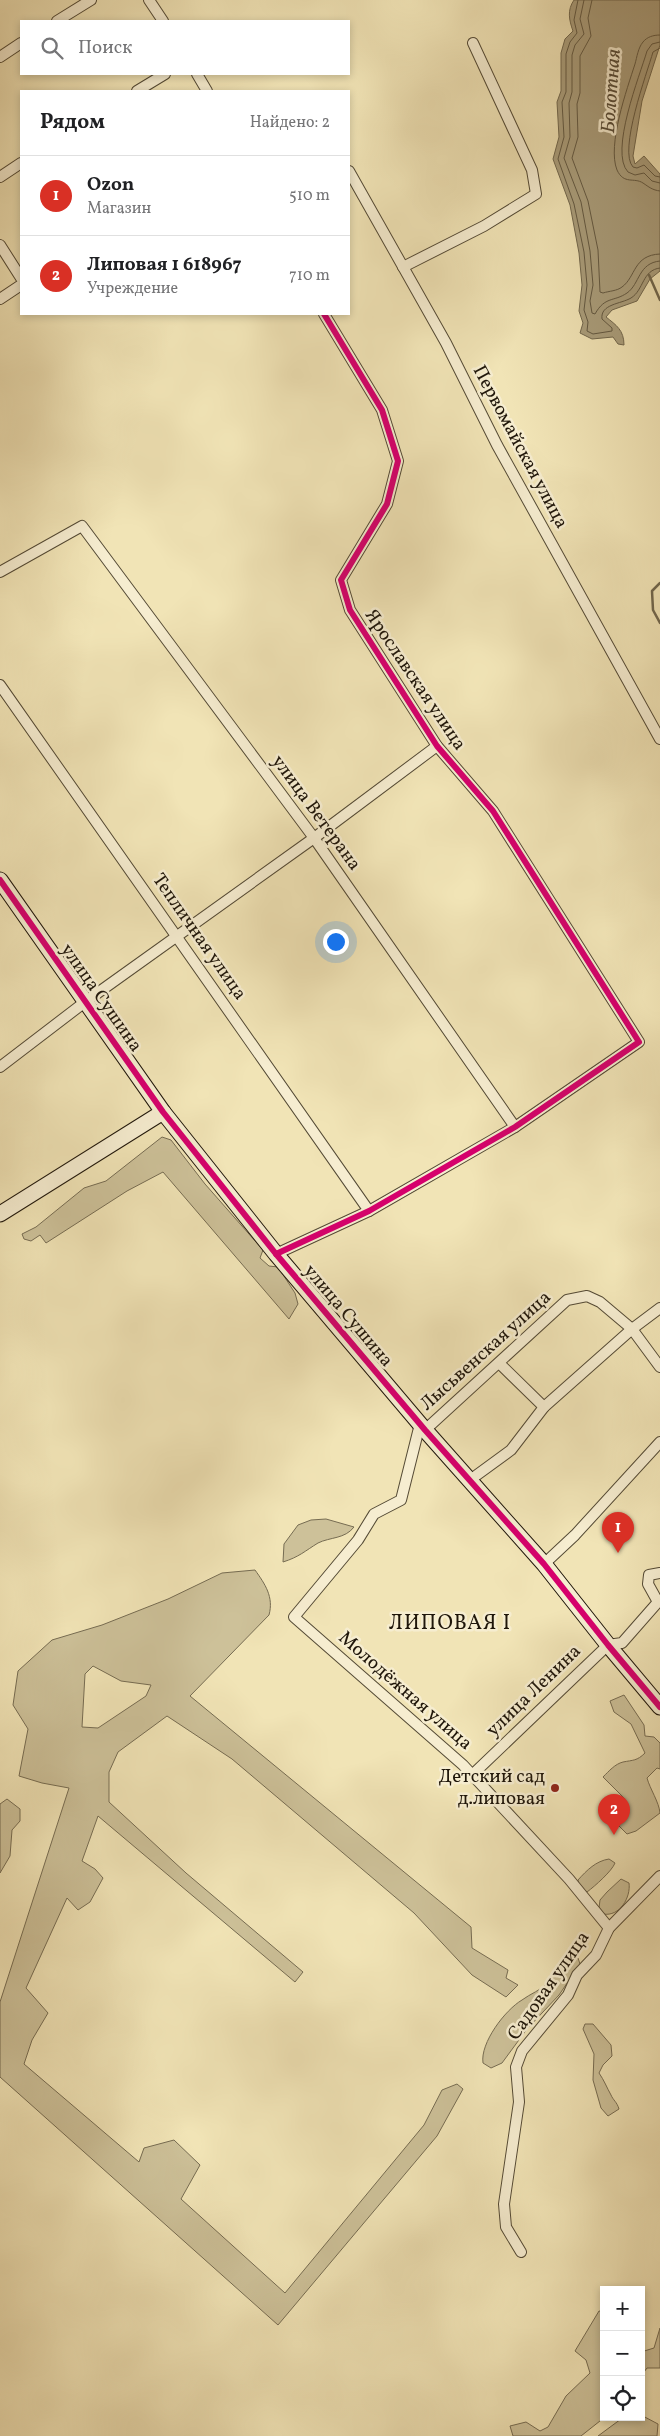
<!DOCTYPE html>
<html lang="ru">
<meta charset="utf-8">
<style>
:root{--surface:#fff;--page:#f6f6f6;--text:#202124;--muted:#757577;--line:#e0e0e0;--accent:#d93025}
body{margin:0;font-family:Vollkorn,serif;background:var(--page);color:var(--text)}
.controls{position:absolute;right:15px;bottom:15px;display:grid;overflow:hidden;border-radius:0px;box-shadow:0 2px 8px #0003}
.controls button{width:45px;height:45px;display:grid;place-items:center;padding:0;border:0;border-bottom:1px solid var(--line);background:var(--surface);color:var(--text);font:25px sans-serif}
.you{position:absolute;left:335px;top:941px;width:18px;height:18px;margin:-12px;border:4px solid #fff;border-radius:50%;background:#1a73e8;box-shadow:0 0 0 8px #1a73e833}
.badge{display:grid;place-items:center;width:32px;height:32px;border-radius:50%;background:var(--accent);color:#fff;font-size:16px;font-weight:700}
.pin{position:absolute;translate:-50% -41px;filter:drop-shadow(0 1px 2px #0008)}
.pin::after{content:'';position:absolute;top:26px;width:18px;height:15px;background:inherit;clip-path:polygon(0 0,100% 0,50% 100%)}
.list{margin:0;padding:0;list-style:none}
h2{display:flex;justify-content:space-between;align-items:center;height:65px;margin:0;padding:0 20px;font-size:21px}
h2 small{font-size:16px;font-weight:400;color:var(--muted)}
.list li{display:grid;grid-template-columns:32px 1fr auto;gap:15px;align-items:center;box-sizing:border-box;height:80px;padding:0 20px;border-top:1px solid var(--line)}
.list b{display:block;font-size:19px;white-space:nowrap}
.list p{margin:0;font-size:16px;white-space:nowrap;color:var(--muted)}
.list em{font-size:16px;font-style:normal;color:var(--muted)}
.icon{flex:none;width:28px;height:28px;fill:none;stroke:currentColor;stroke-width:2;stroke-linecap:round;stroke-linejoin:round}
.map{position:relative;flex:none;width:660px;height:2436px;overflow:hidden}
.search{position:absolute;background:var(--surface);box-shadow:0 2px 8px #0003;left:20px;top:20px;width:330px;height:55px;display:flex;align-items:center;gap:12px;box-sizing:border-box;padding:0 18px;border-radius:0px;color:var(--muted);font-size:19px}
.panel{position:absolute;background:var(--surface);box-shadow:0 2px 8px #0003;left:20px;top:90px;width:330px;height:225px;border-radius:0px}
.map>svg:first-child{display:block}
</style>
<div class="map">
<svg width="660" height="2436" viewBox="0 0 660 2436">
<rect width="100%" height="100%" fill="#f1e4b6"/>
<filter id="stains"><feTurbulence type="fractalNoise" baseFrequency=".004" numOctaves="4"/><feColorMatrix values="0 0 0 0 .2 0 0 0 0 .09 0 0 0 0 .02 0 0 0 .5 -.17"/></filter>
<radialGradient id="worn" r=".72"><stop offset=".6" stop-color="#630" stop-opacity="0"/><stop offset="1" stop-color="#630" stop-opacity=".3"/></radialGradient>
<g fill="#cdc199" stroke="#766c52" fill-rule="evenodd">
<polygon points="162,1137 171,1140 205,1184 263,1250 260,1258 269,1266 278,1267 295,1293 298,1304 289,1319 163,1172 127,1191 46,1243 40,1235 31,1241 24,1239 22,1234 36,1227 84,1188 106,1181"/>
<path d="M326,1519L354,1527C345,1539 330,1537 318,1543C305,1551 299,1557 283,1562L284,1544L298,1525L311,1520Z"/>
<path d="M255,1570C265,1584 274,1597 269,1615L190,1696L471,1927L472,1948L508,1970L506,1978L518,1985L506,1997L472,1975L414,1913L232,1759L167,1716L118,1752L109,1772V1802L186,1873L303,1972L295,1982L98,1816L82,1861L95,1869L103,1878L90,1902L78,1910L67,1898L26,1988L48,2013L32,2040L24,2064L139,2162L144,2148L174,2140L200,2165L181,2199L285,2293L424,2125L442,2090L457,2084L463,2089L437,2136L278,2325L0,2077V2002L69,1788L42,1783L19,1776L28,1729L13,1705L18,1671L52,1640L102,1625L168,1599L222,1573ZM93,1666L121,1681L151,1685L146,1696L98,1728L82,1727L85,1674Z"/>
<path d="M624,1695L644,1725L645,1736L654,1737L660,1743V1769L657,1768L647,1778C650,1789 659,1802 660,1813L636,1831L627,1834L617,1824L625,1799L603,1777C609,1771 615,1764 623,1762C633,1760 637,1761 645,1753L631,1724L614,1712L610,1701Z"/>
<polygon points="7,1799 20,1809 20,1821 12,1830 10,1856 0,1873 0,1804"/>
<path d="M609,1859L615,1863C612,1871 595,1886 587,1892C582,1889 579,1886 578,1880C587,1870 596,1861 609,1859Z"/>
<path d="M621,1879L629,1883C631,1897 620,1917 603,1914L599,1908L600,1900L607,1892Z"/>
<path d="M567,1958H578L580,1964L559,1995L527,2029L502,2063L491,2068L483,2063C480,2043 505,2010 522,2000C530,1994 541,1990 548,1983C555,1975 560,1965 567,1958Z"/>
<path d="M585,2024H593L611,2045L612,2056L603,2065L599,2073C604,2080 607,2088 611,2095C613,2100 617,2102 619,2109L608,2116L601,2108L593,2080L594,2054L583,2029Z"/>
<polygon points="599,2311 604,2312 605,2417 581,2436 513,2436 510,2426 526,2422 540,2431 548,2427 566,2396 590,2373 586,2360 575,2351"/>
<polygon points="660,2328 660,2368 647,2368 641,2376 641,2352 654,2348"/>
<polygon points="641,2415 658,2424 657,2436 598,2436 621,2419 641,2417"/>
</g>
<path fill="#aa9e7c" stroke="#72684e" d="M574,0H660V45L642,101L633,156L635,164L644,156L660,174V271L650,279L637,301L612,310L606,317C616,325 624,330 624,345L618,344L613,337L592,339L580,333L583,323L579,311L582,285L579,253L570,205L553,159L559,137L557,102L561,91V53L565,39L573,31C569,20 567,10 574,0Z"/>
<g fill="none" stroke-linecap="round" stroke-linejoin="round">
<g stroke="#645a43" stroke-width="1">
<path d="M578,0L574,20L577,33L570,42L566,54V92L562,102L564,137L558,159L574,204L584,252L587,285L584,310L588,322L587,331L593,334L612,331V328L602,319C600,304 621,304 631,298C644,290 642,270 660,268"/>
<path d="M584,0L580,19L584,34L575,45L572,55V92L569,103L570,137L564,158L581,202L590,251L593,285L590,301L592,313L595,314C605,296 614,302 627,293C640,284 638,263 660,261"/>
<path d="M592,0L588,18L591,36L580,56V93L577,104L578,137L572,158L588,201L598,250L600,292L603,293C609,291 617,291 622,287C636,277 633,255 660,254"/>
<path d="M660,35C653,35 647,37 643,42C638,48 637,57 635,64C627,89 607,145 617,170C624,185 634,177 643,183C649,187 652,190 660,191"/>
<path d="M660,42L652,44L647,51C640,75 609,152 628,172L635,175L644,173L652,181L660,183"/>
<path d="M660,48L653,52C647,73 618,151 633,167L637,168L644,165L655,176L660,177"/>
</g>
<g stroke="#72684e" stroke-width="2.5">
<polyline points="649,275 660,300"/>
<polyline points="660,583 652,591 653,610 660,623"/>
</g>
<g stroke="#544a35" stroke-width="12">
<g id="street">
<polyline points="149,0 163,21"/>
<polyline points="57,21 91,0"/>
<polyline points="0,57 21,43"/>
<polyline points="197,74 207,91"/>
<polyline points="137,91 165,74"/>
<polyline points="349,171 446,343 497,445 660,739"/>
<polyline points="0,177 21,163"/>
<polyline points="0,245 21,278"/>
<polyline points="403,267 484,226 536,194 532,170 473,43"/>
<polyline points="0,299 21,285"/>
<polyline points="0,572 82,526 314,838 515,1127"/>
<polyline points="0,685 369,1211"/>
<polyline points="0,1067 85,1002 314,838 437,746"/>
<polyline points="276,1254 369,1211 515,1127 639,1042 493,811 437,746 350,610 341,580 387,504 398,461 382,410 324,314"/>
<polyline points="500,1364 544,1407"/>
<polyline points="420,1424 401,1500 374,1514 358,1540 294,1617 463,1765 569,1879 609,1928"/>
<polyline points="425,1430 567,1300 587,1296 600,1302 632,1329 660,1367"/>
<polyline points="470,1480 511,1450 544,1407 632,1329 660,1308"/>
<polyline points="544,1564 575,1535 660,1442"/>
<polyline points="471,1776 608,1645 622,1643 658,1602 648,1584 649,1575 660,1573"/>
<polyline points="521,2252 506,2227 504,2204 519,2102 516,2067 522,2051 568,1995 577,1975 596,1955 609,1928 660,1876"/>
</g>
</g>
<g stroke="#1f160a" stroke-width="17">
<g id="secondary">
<polyline points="0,880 163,1112 276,1254 425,1430 544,1564 608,1645 660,1707"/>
<polyline points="0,1214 163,1112"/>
</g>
</g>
<use href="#street" stroke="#f6edd0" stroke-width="10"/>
<use href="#secondary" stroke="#f6edd0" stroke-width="15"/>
<g stroke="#f6edd0" stroke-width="9">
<g id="cycleway">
<polyline points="0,880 163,1112 276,1254 425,1430 544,1564 608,1645 660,1707"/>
<polyline points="276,1254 369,1211 515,1127 639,1042 493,811 437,746 350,610 341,580 387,504 398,461 382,410 324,314"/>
</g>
</g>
<use href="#cycleway" stroke="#d6006c" stroke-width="6"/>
</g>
<circle fill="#8f2418" stroke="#f6edd0" stroke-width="2" cx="555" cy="1788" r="5"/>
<g text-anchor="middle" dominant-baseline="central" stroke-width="5" stroke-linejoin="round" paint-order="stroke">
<g font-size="19" fill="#1f160a" stroke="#f6edd0">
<text transform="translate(520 447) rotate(62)">Первомайская улица</text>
<text transform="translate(415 680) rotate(56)">Ярославская улица</text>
<text transform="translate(316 813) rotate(54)">улица Ветерана</text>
<text transform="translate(199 937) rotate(55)">Тепличная улица</text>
<text transform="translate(101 998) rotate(55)">улица Сушина</text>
<text transform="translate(348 1316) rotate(50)">улица Сушина</text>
<text transform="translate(486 1351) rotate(-42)">Лысьвенская улица</text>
<text transform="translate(405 1691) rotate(41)">Молодёжная улица</text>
<text transform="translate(534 1691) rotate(-44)">улица Ленина</text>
<text transform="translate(549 1986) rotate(-55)">Садовая улица</text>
</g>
<g font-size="19" fill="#1f160a" stroke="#f6edd0" text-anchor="end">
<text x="545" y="1777">Детский сад<tspan x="545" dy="22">д.липовая</tspan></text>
</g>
<g font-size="20" font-style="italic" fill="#574c38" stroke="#f6edd0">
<text transform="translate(612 91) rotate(-86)">Болотная</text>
</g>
<g font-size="21" letter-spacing="1" fill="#1f160a" stroke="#f6edd0">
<text x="450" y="1623">ЛИПОВАЯ I</text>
</g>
</g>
<rect width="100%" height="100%" filter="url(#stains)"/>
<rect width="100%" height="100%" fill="url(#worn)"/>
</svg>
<div class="controls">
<button>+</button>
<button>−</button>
<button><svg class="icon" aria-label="locate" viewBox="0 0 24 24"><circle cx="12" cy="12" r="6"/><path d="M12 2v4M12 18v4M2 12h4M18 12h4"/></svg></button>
</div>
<div class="you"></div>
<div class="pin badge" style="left:618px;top:1553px">1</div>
<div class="pin badge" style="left:614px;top:1835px">2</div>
<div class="search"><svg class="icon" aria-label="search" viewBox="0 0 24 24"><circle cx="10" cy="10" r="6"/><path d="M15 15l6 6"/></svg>Поиск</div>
<section class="panel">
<h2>Рядом<small>Найдено: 2</small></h2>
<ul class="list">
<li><span class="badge">1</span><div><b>Ozon</b><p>Магазин</p></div><em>510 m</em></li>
<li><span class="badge">2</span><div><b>Липовая 1 618967</b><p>Учреждение</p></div><em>710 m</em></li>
</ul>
</section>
</div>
